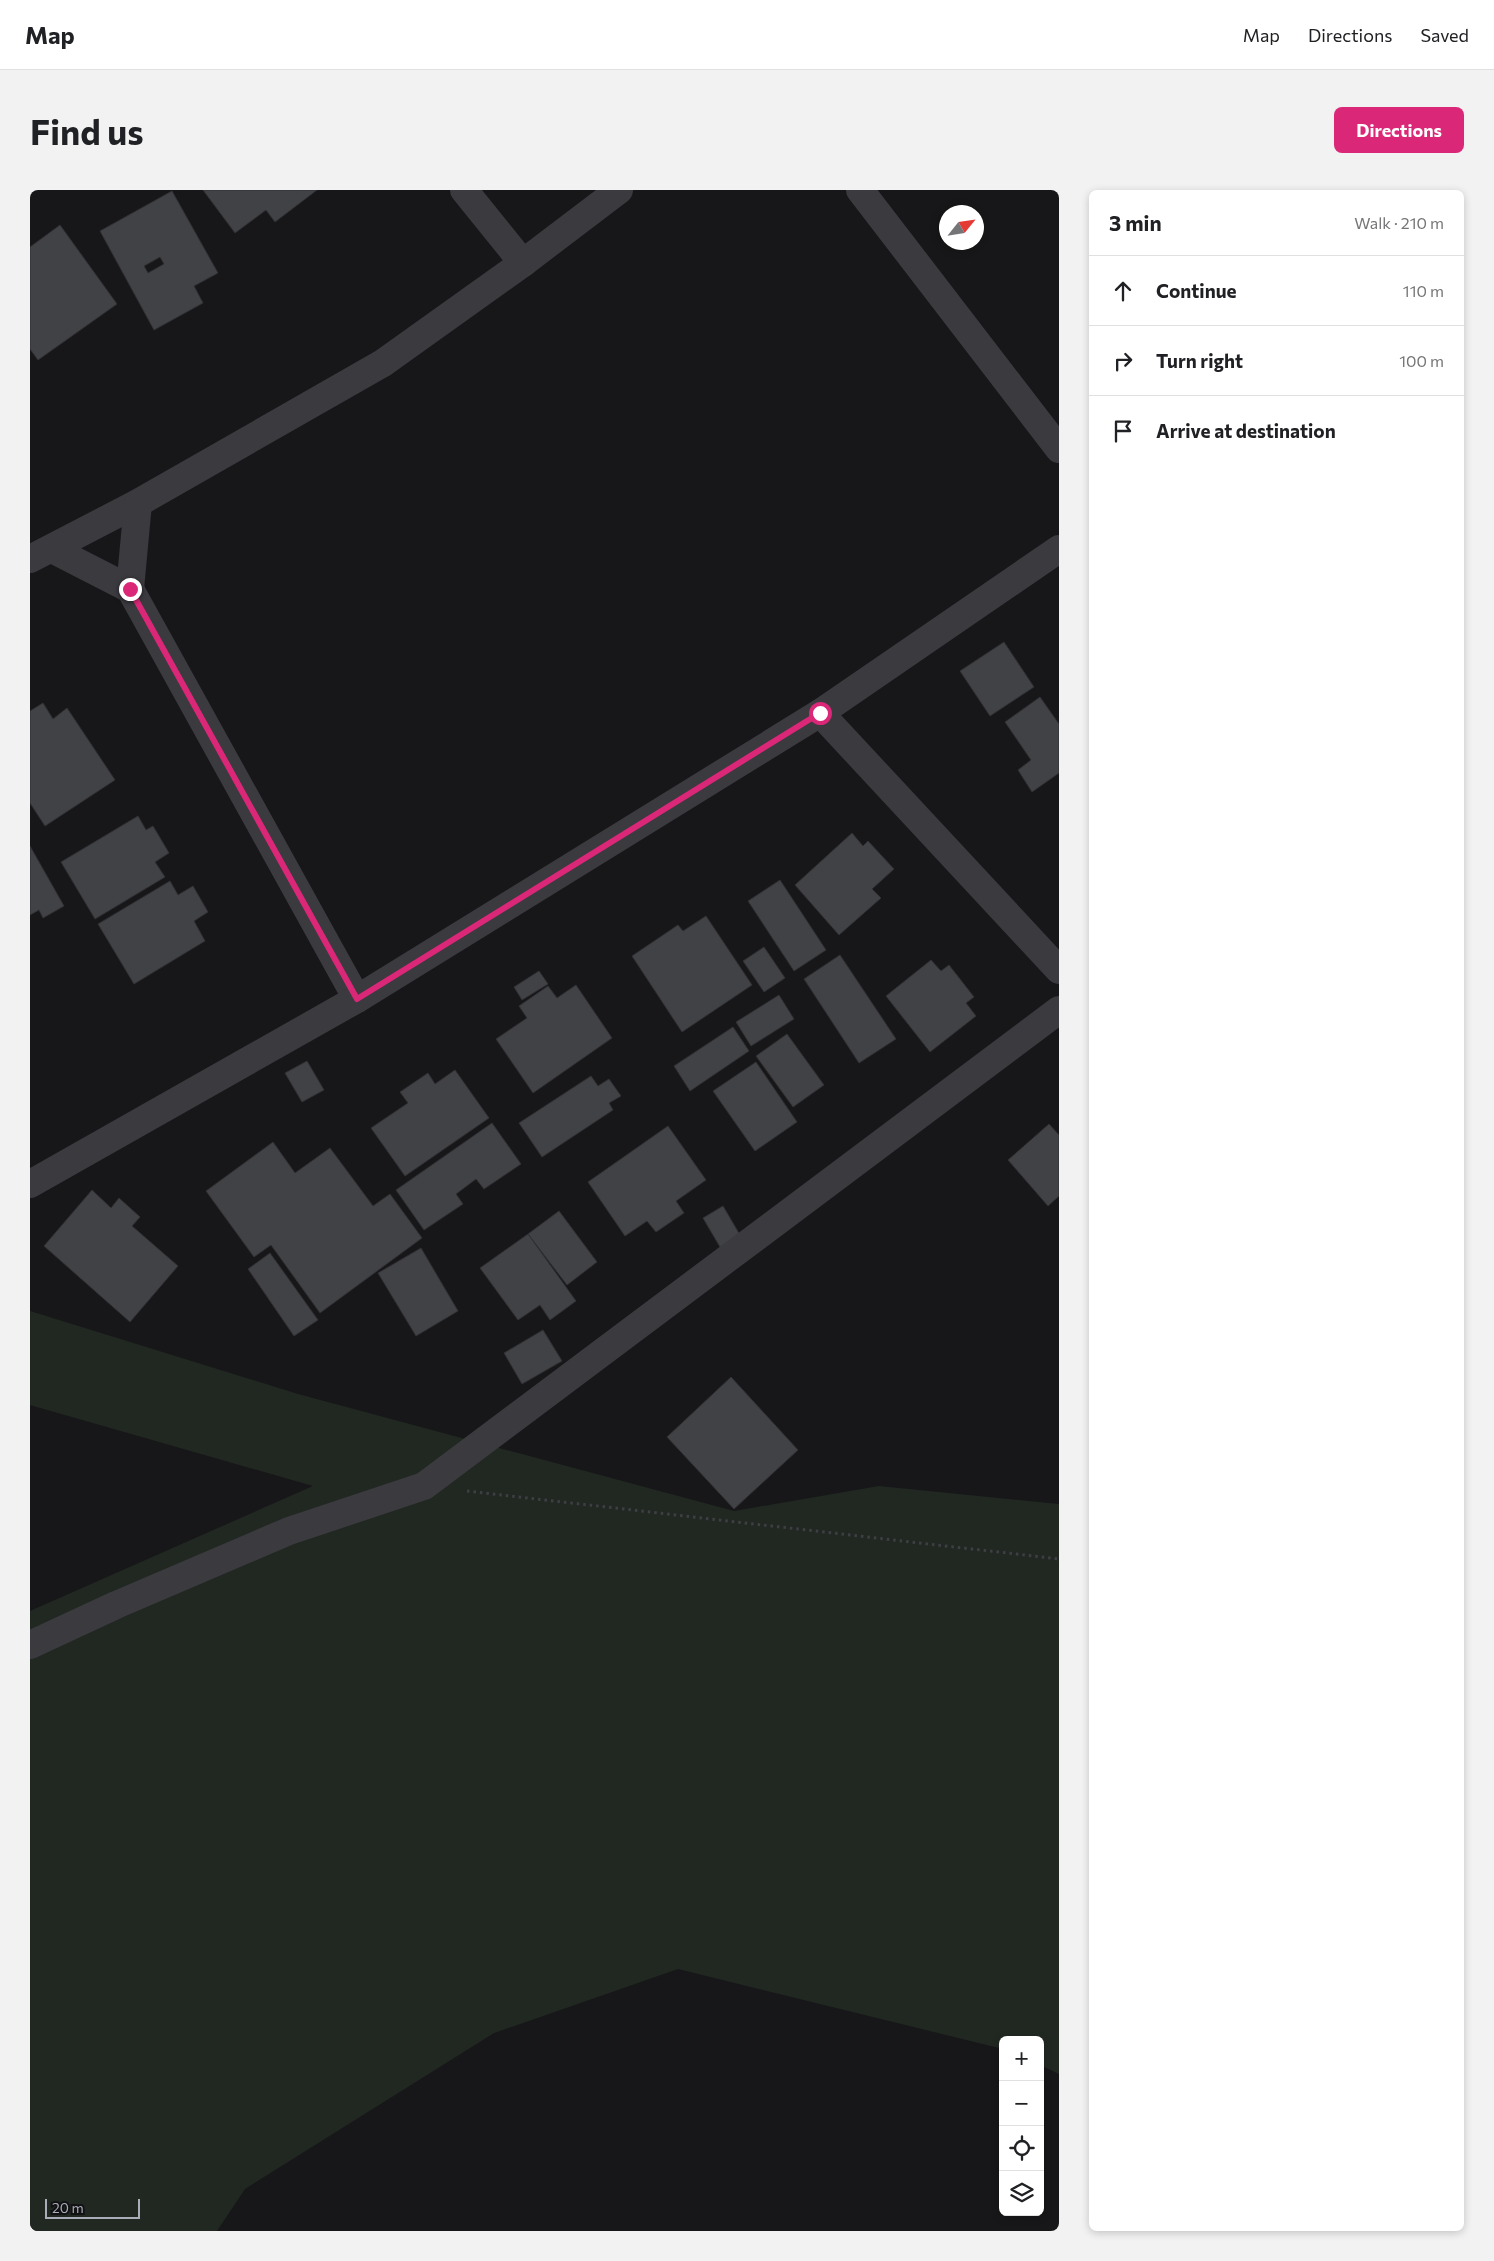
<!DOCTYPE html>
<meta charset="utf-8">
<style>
:root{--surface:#fff;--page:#f2f2f2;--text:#202124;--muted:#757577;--line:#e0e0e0;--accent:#db2777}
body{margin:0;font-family:Commissioner,sans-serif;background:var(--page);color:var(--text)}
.controls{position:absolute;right:15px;bottom:15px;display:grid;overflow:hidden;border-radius:8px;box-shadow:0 2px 8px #0003}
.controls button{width:45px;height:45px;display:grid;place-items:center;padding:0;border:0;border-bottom:1px solid var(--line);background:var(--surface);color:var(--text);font:25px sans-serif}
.compass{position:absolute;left:909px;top:15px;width:45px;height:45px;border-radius:50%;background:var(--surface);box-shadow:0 2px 8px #0003;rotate:60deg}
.scale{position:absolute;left:15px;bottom:12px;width:95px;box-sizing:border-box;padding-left:5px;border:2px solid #a9adb8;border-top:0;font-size:14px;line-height:18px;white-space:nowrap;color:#a9adb8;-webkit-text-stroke:4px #121214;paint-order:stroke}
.stop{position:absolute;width:15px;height:15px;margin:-11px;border:4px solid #db2777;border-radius:50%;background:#fff}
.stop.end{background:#db2777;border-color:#fff;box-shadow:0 1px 5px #0008}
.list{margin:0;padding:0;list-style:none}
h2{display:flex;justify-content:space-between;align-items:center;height:65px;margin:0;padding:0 20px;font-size:21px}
h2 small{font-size:16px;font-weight:400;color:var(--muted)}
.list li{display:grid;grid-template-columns:32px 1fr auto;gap:15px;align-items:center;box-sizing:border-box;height:70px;padding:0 20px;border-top:1px solid var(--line)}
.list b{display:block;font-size:19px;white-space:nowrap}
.list em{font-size:16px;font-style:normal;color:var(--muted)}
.icon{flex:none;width:28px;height:28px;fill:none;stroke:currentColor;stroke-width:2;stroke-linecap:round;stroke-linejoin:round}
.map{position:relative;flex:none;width:1029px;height:2041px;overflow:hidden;border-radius:8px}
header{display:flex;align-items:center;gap:30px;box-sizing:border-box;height:70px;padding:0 25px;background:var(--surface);border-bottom:1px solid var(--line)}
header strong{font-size:24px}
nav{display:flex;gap:28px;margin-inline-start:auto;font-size:18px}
.intro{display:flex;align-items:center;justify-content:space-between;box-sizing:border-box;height:120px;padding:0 30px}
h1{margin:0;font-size:35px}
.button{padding:12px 22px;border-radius:8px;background:var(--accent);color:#fff;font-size:18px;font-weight:700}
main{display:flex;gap:30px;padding:0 30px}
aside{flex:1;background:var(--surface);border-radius:8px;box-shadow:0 2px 8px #0003}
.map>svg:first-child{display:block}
</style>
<header>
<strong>Map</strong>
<nav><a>Map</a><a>Directions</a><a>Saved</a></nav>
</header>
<div class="intro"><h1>Find us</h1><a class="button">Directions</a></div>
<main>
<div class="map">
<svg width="1029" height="2041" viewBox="0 0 1029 2041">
<rect width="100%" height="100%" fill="#171719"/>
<polygon fill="#212822" points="0,1121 268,1204 704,1321 849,1296 1029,1314 1029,1884 1010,1875 1010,1850 973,1850 973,1859 648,1779 464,1843 215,1999 187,2041 0,2041 0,1421 283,1296 0,1215"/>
<g fill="#414246" stroke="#313134" fill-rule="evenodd">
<polygon points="173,0 287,0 245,32 236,20 205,43"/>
<path d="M142,1L188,83L164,96L173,113L124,140L70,41ZM130,67L134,74L118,83L114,76Z"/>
<polygon points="30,35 87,114 8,170 0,159 0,57"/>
<polygon points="974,452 1004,497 960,526 930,481"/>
<polygon points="1010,507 1029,534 1029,583 1002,602 988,580 1001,570 975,532"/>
<polygon points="13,513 23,529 37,518 85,590 15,636 0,613 0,521"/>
<polygon points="108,626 116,640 123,636 139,663 125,672 135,687 65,729 31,672"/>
<polygon points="822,643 833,656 838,651 864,679 842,699 851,708 809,745 765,695"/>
<polygon points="0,656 34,716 13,728 9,720 0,725"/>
<polygon points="750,690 796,760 764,781 718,711"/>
<polygon points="140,691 148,705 163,696 178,722 164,731 175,751 104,794 68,734"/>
<polygon points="676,726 722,795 652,842 602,766 648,735 653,741"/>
<polygon points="734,757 755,788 734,802 713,771"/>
<polygon points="810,765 866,849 829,873 774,789"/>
<polygon points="901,770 911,781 919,775 944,807 936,813 946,826 900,862 856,806"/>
<polygon points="509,781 518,794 492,810 484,797"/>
<polygon points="546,795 582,848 503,903 466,849 497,828 489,816 518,796 527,808"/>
<polygon points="749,805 764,829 721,856 706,832"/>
<polygon points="703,837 719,861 660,901 644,876"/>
<polygon points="757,844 794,895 763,917 726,866"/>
<polygon points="277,871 294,900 272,912 255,883"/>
<polygon points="726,872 767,932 725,961 683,901"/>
<polygon points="425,880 459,928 375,986 341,938 378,913 370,902 398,883 405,894"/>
<polygon points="561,886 568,896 579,889 591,906 579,913 583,920 512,967 489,933"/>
<polygon points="462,933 491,974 454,999 446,989 426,1004 433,1014 394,1040 366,1000"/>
<polygon points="1019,934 1029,945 1029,1006 1018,1016 978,970"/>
<polygon points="638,936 676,990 646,1011 654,1023 626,1042 617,1031 595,1046 558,992"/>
<polygon points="243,952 265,983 300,958 343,1016 360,1004 392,1048 290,1123 241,1055 224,1067 176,1001"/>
<polygon points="62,1000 81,1018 89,1008 110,1027 102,1036 148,1076 100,1132 14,1056"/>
<polygon points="693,1016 710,1045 690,1057 673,1028"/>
<polygon points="529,1021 567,1072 537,1095 498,1044"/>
<polygon points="498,1044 546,1111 520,1130 510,1115 488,1130 450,1078"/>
<polygon points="391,1058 428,1121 386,1146 348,1083"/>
<polygon points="240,1063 288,1130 264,1146 218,1079"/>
<polygon points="513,1140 532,1171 492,1194 474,1163"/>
<polygon points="701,1187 768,1260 704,1319 637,1247"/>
</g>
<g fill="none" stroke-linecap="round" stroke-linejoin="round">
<polyline stroke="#3e3f44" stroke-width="3" stroke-dasharray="2.5 4" stroke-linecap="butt" points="437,1301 1029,1369"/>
<g stroke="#3a3a3f" stroke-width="28">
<polyline points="434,0 493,73"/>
<polyline points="830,0 1029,259"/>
<polyline points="22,359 100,399 327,809"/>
<polyline points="0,369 108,313 353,173 493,73 589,0"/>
<polyline points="100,399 108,313"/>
<polyline points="790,523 1029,780"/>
<polyline points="0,994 327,809 790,523 1029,359"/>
<polyline points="0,1455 86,1415 259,1341 394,1296 1029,820"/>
</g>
</g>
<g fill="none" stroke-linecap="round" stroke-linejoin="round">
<polyline stroke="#db2777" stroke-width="6" points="100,399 327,809 790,523"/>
</g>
</svg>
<div class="controls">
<button>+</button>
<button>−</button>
<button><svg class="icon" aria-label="locate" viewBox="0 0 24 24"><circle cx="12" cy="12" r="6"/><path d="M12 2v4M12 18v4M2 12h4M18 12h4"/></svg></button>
<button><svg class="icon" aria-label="layers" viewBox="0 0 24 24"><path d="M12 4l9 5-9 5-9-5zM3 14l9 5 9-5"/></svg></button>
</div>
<svg class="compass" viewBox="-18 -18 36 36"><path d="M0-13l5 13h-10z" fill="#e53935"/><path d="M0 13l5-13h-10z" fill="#757577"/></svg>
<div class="scale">20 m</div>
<div class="stop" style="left:790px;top:523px"></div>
<div class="stop end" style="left:100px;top:399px"></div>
</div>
<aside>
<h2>3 min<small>Walk · 210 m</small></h2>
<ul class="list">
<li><svg class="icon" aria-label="ahead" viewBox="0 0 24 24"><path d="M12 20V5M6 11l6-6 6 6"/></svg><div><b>Continue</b></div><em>110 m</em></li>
<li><svg class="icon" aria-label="right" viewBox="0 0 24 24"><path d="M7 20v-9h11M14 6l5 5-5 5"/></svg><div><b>Turn right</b></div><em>100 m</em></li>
<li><svg class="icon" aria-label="arrive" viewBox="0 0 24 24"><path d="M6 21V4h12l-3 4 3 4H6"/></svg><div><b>Arrive at destination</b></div></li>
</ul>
</aside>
</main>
